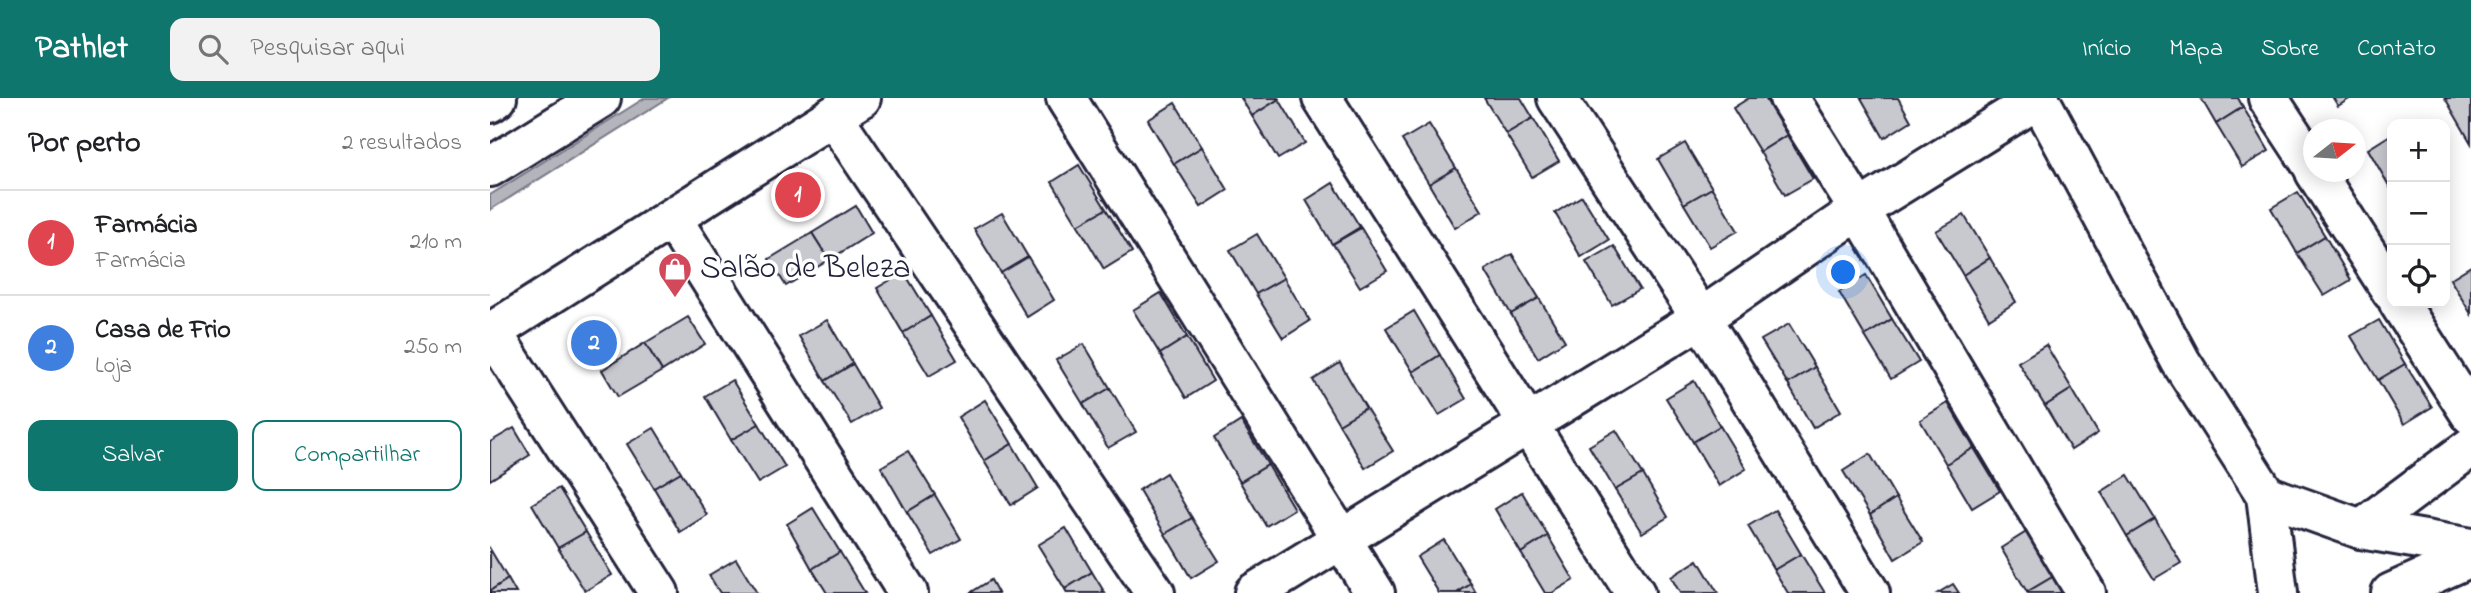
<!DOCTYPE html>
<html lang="pt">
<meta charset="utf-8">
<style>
:root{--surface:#fff;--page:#f2f2f2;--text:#202124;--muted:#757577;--line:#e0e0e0;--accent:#0f766e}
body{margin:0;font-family:"Indie Flower",sans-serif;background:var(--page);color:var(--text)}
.controls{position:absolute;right:21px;top:21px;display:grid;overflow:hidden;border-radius:14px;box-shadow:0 4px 18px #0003}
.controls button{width:63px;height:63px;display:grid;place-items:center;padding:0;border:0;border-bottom:2px solid var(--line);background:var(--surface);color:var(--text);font:35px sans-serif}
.compass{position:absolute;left:1813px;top:21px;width:63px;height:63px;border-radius:50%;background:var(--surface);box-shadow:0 4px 18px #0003;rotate:73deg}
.you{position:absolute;left:1354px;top:175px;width:24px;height:24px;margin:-18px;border:5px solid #fff;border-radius:50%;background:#1a73e8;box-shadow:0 0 0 10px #1a73e833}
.badge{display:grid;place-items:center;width:46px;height:46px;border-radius:50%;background:var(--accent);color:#fff;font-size:23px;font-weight:700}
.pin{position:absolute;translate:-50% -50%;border:4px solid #fff;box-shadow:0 2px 7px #0006}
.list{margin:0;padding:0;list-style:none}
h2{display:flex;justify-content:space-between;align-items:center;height:91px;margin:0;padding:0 28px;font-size:30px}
h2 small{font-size:23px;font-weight:400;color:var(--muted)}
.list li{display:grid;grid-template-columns:46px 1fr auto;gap:21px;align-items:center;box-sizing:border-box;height:105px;padding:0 28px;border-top:2px solid var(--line)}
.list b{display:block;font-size:26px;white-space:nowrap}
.list p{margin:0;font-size:23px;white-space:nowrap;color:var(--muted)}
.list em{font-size:23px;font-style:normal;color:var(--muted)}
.actions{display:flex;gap:14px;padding:21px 28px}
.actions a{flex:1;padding:16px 0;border:2px solid var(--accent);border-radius:14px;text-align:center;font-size:24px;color:var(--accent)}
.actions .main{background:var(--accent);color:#fff}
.icon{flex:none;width:38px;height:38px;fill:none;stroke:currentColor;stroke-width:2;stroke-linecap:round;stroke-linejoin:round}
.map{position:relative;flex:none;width:1981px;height:495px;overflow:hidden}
header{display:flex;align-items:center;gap:42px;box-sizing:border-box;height:98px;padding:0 35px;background:var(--accent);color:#fff}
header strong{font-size:33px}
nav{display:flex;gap:38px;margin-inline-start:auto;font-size:24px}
.search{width:490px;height:63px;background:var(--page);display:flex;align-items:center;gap:18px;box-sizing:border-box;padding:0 24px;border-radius:14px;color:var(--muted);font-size:26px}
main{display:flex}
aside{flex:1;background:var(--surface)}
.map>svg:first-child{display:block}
</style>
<header>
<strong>Pathlet</strong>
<div class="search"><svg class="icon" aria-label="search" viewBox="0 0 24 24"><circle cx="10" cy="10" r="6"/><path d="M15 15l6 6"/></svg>Pesquisar aqui</div>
<nav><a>Início</a><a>Mapa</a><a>Sobre</a><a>Contato</a></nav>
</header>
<main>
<aside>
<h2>Por perto<small>2 resultados</small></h2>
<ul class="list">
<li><span class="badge" style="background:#e0444e">1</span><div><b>Farmácia</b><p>Farmácia</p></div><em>210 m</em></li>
<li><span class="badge" style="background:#3f7fe0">2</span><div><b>Casa de Frio</b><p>Loja</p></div><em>250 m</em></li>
</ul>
<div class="actions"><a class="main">Salvar</a><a>Compartilhar</a></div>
</aside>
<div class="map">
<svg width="1981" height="495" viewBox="0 0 1981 495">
<rect width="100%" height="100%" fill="#fff"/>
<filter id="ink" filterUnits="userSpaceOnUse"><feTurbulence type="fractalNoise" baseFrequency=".0143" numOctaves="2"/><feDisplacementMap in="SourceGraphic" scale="14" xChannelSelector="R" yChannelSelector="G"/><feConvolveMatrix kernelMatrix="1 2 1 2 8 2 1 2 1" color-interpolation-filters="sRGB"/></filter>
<g filter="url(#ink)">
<polygon fill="#b4b4bc" stroke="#7a7a88" stroke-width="2" points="155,0 178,0 0,112 0,97"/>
<g fill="#c8c8cf" stroke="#22223b" stroke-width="2">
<polygon points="751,0 788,0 789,1 762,18"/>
<polygon points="994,0 1031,0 1043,20 1016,36"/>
<polygon points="1259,0 1275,0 1297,37 1270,54 1243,10"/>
<polygon points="1371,0 1408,0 1421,23 1394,40"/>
<polygon points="1711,0 1748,0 1753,9 1726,26"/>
<polygon points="1843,0 1861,0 1848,8"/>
<polygon points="1955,0 1981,0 1981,45"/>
<polygon points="789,1 815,45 788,61 762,18"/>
<polygon points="685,5 712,49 684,66 658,22"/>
<polygon points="1753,9 1779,53 1752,69 1726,26"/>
<polygon points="1043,20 1069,63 1042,79 1016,36"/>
<polygon points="939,26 966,70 939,86 912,42"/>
<polygon points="1902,36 1902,93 1878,51"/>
<polygon points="1297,37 1323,81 1295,97 1270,54"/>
<polygon points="1195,45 1222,90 1194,106 1168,61"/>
<polygon points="712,49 738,92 711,109 684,66"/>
<polygon points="589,67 616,111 588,127 562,84"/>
<polygon points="966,70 992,113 965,130 939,86"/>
<polygon points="843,85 870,129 842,146 816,102"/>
<polygon points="1222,90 1248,133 1220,149 1194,106"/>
<polygon points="1808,94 1835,138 1807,155 1781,110"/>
<polygon points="1092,98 1119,142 1091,159 1065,115"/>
<polygon points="366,108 382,135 339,162 322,135"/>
<polygon points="616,111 642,154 614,171 588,127"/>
<polygon points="512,115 538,159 511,175 484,131"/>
<polygon points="1474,117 1500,160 1473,177 1446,133"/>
<polygon points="871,130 897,173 870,189 843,146"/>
<polygon points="322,135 339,162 296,188 279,161"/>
<polygon points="767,136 794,180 766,196 740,152"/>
<polygon points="1835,138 1861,182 1834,198 1807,155"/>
<polygon points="1124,148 1150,191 1122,207 1096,164"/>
<polygon points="1022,156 1049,200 1021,216 995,172"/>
<polygon points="538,159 564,202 537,219 511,175"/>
<polygon points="1500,160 1526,204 1499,221 1473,177"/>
<polygon points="1981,168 1981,216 1960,181"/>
<polygon points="414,174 441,218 413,235 387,190"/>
<polygon points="1376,177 1402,221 1375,238 1349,194"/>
<polygon points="794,180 820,223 793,240 766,196"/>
<polygon points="671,195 697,239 670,256 643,212"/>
<polygon points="1049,200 1075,243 1048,260 1021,216"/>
<polygon points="924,213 950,257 923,274 896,230"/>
<polygon points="441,218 467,262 439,278 413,235"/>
<polygon points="198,219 215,246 172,273 155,245"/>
<polygon points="1402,221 1429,264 1401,281 1375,238"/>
<polygon points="337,222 363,266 335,283 309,238"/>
<polygon points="1889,222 1915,266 1888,282 1861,238"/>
<polygon points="1299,226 1325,269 1298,286 1271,242"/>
<polygon points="697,239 723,283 696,300 670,256"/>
<polygon points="155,245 172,273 128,299 112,272"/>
<polygon points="594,246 620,290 593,306 566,262"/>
<polygon points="1556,247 1582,291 1555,308 1528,264"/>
<polygon points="950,257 976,301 949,317 923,274"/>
<polygon points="850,265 876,310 849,326 823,282"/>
<polygon points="363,266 389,310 362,326 335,283"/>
<polygon points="1915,266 1942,309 1914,326 1888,282"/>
<polygon points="1325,269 1351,313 1323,330 1298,286"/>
<polygon points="242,282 269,326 241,342 215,298"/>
<polygon points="1204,283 1230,328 1203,344 1176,300"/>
<polygon points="620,290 646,334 618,350 593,306"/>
<polygon points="1582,291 1608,335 1581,352 1555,308"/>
<polygon points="495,302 522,346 494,363 468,319"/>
<polygon points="1458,305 1484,350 1456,366 1430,322"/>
<polygon points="876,310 903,353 875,370 849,326"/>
<polygon points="751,323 778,367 750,384 724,340"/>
<polygon points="269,326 295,369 268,385 241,342"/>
<polygon points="1230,328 1256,371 1229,388 1203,344"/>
<polygon points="24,330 40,357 0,382 0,344"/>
<polygon points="164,330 191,374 164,390 137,346"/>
<polygon points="1126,332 1153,376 1125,392 1099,348"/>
<polygon points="522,346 548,390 521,407 494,363"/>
<polygon points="1484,350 1510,393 1482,410 1456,366"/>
<polygon points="418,353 445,397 417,414 391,369"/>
<polygon points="1380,356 1406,400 1380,417 1353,373"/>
<polygon points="778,367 804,411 776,428 750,384"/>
<polygon points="191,374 217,417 190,434 164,390"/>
<polygon points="676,375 702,420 675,436 649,392"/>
<polygon points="1153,376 1178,419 1152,435 1125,392"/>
<polygon points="1638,377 1665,421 1637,438 1611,394"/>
<polygon points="69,390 96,434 68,450 42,406"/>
<polygon points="1032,394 1058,438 1031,455 1005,411"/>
<polygon points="445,397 471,441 443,457 417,414"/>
<polygon points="1406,400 1433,444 1405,461 1380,417"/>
<polygon points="323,410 350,454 322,471 297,426"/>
<polygon points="1285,412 1311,456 1284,472 1258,428"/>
<polygon points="702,420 729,463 701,480 675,436"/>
<polygon points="1665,421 1691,465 1664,481 1637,438"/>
<polygon points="576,430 602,474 575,491 548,447"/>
<polygon points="1538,433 1564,478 1537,494 1511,450"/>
<polygon points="96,434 122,477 95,493 68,450"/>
<polygon points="1058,438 1084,482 1062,495 1055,495 1031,455"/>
<polygon points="954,442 981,486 967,495 949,495 927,459"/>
<polygon points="0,451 18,481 0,493"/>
<polygon points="350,454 375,495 337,495 322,471"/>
<polygon points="1311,456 1335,495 1298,495 1284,472"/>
<polygon points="246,461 267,495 230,495 219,477"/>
<polygon points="1208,462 1228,495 1190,495 1181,479"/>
<polygon points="602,474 615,495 577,495 575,491"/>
<polygon points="1564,478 1574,495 1538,495 1537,494"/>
<polygon points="18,481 26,495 0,495 0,493"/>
<polygon points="501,482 508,495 480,495"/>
<polygon points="981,486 986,495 967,495"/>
<polygon points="1463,486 1469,495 1448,495"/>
</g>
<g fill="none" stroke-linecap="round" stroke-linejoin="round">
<g stroke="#22223b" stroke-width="44">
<g id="minor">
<polyline points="576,0 885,495"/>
<polyline points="832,0 1145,495"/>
<polyline points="1067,0 1211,220 1380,495"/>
<polyline points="1299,0 1369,112 1596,495"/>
<polyline points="1549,0 1691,264 1776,397 1788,495"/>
<polyline points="1778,0 1824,70"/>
<polyline points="343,18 665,495"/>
<polyline points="1825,74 1902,194"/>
<polyline points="182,121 418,495"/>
<polyline points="1909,205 1981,317"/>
<polyline points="2,234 169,495"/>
<polyline points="0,235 371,0"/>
<polyline points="1776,397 1871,431 1981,450"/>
<polyline points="1871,431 1981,349"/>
<polyline points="764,495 1211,220 1369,112 1550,0"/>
<polyline points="1901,495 1981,459"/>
</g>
</g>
<g stroke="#22223b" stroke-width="44">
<g id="major">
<polyline points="0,5 7,0"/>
<polyline points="0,69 111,0"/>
</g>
</g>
<use href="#minor" stroke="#fff" stroke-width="38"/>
<use href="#major" stroke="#fff" stroke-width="38"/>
</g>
</g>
<defs>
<g id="shop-pin" transform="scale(1.75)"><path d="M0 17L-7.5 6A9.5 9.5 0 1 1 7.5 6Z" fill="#d1495b" stroke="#fff"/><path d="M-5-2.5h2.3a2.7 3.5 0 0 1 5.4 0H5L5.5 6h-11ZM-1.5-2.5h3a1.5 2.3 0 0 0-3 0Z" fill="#fff"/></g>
</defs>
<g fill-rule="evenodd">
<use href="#shop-pin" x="185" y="171"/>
</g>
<g text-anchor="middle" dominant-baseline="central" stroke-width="7" stroke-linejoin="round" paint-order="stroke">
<g font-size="32" fill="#22223b" stroke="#fff" text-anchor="start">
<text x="210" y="171">Salão de Beleza</text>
</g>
</g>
</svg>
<div class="controls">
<button>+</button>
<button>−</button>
<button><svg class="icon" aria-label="locate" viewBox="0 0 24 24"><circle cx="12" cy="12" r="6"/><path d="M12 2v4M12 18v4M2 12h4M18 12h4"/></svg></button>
</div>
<svg class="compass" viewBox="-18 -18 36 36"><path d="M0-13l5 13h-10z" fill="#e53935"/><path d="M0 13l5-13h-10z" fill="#757577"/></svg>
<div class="you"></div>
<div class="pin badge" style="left:308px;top:97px;background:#e0444e">1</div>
<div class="pin badge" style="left:104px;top:245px;background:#3f7fe0">2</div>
</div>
</main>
